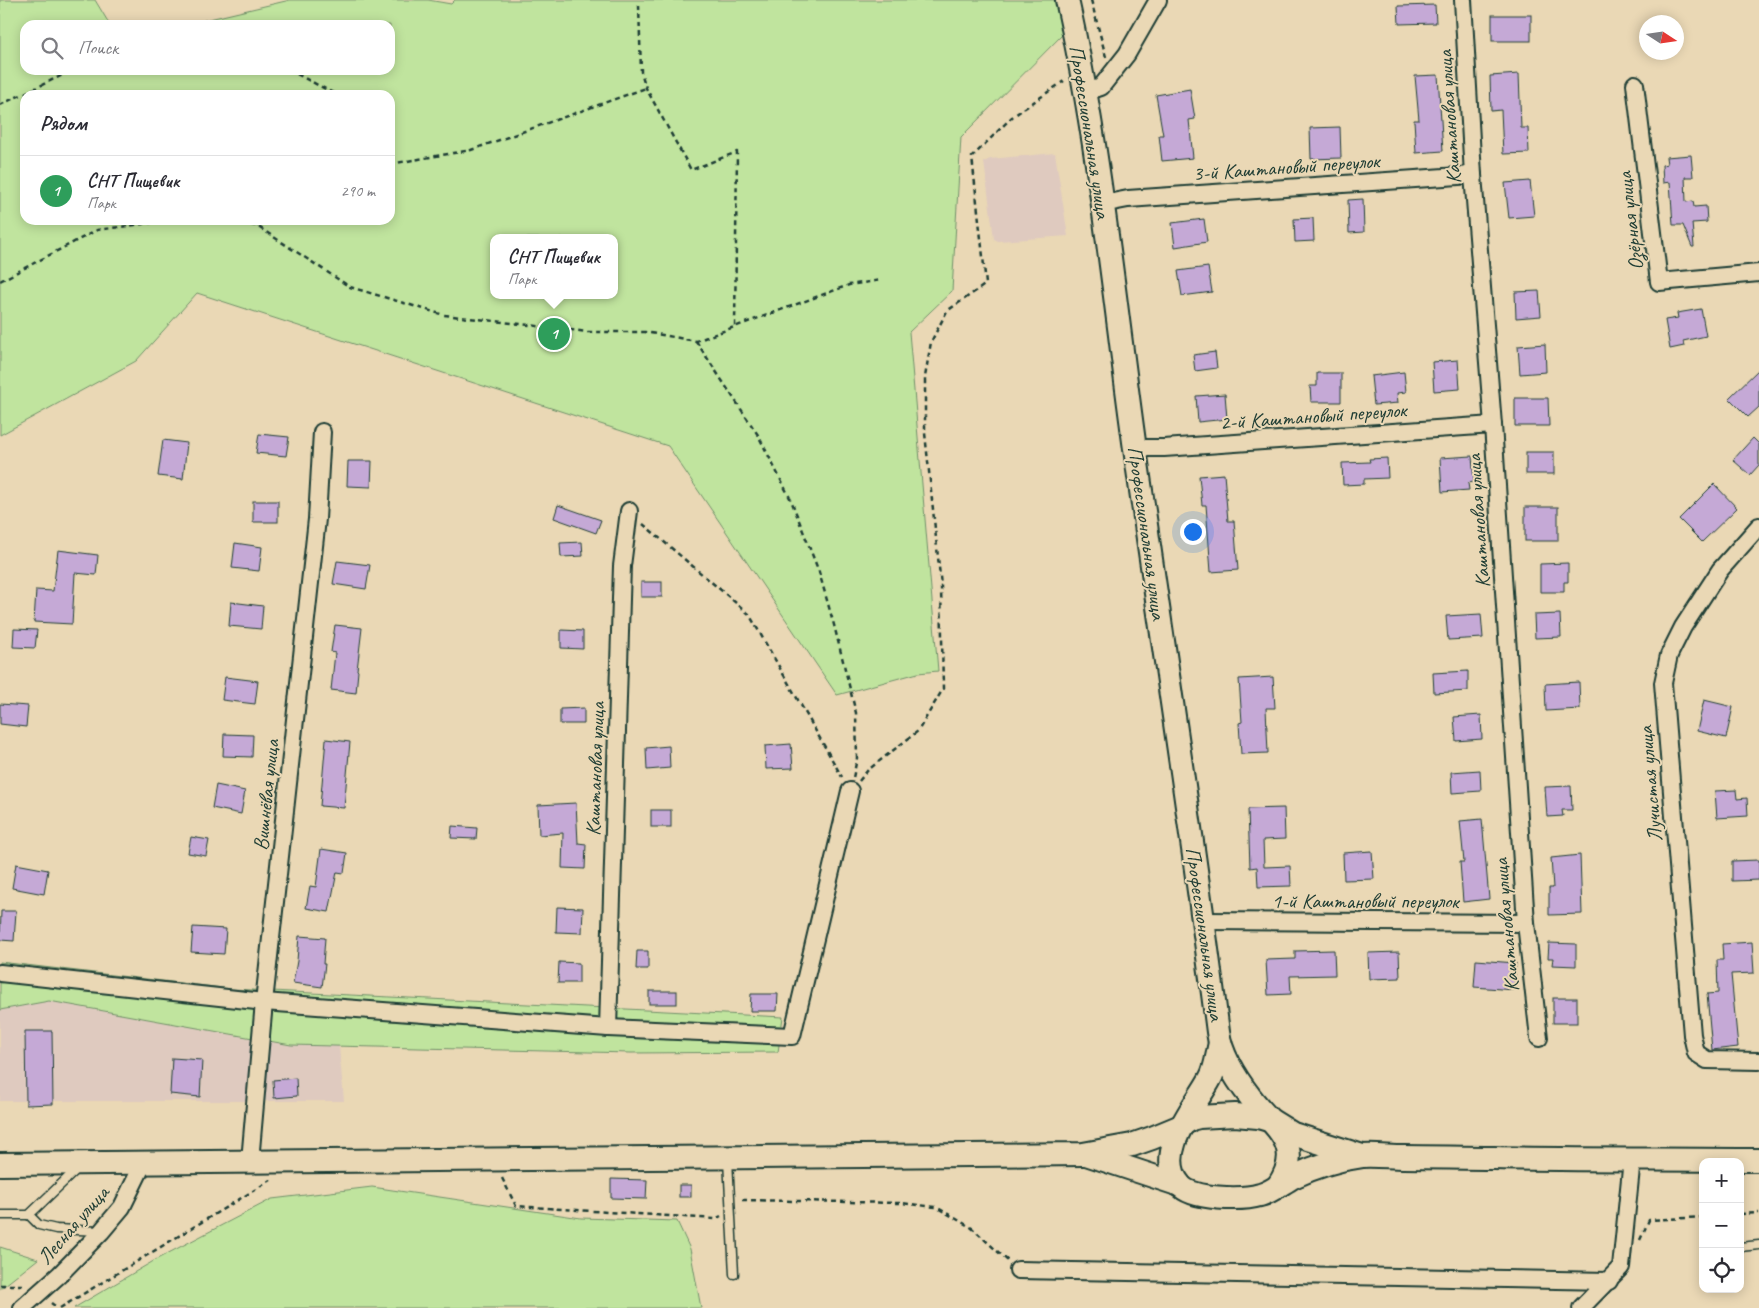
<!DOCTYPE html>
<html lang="ru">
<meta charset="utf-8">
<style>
:root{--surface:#fff;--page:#f2f2f3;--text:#2b2b33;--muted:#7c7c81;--line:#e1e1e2;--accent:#1a73e8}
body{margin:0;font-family:Caveat,sans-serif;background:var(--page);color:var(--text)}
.controls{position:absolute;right:15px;bottom:15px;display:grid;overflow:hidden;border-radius:10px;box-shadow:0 2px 12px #0003}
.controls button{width:45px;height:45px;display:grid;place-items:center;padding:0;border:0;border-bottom:1px solid var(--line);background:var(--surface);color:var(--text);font:25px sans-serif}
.compass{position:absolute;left:1639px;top:15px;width:45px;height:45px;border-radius:50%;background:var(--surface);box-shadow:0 2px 12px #0003;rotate:102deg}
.you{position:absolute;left:1192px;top:531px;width:18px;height:18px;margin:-12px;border:4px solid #fff;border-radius:50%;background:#1a73e8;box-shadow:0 0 0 8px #1a73e833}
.badge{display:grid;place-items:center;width:32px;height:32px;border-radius:50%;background:var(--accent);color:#fff;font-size:16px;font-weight:700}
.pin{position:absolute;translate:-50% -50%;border:2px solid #fff;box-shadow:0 1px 5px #0006}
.popup{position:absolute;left:490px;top:234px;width:128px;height:65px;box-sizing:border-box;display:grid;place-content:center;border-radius:10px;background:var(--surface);filter:drop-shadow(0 1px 4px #0005);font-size:16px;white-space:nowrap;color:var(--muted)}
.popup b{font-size:19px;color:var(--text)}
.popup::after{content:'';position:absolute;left:50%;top:100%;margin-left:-10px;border:10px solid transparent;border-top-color:var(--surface)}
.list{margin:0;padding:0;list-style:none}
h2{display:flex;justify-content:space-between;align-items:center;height:65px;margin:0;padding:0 20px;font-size:21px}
h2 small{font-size:16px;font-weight:400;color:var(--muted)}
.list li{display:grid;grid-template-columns:32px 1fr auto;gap:15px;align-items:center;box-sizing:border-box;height:70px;padding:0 20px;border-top:1px solid var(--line)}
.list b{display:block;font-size:19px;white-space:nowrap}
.list p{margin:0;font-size:16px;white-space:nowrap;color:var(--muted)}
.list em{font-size:16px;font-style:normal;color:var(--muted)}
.icon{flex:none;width:28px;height:28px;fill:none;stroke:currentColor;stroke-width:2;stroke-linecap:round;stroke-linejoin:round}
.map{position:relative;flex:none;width:1759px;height:1308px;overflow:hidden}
.search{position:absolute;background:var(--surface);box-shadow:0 2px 12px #0003;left:20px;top:20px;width:375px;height:55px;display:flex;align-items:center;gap:12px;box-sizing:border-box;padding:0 18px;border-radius:15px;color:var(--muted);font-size:19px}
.panel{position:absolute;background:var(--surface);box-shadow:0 2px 12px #0003;left:20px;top:90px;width:375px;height:135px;border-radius:15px}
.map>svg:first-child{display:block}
</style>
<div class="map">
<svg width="1759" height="1308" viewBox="0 0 1759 1308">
<rect width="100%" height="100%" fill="#ead8b5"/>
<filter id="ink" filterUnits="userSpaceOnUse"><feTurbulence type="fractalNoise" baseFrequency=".02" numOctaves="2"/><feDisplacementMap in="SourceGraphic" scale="10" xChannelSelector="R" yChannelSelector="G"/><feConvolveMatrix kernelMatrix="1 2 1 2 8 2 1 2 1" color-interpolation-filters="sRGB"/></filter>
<g filter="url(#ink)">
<g fill="#dfcabf">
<polygon points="1055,153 1068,236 998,241 994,239 984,162 990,159"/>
<polygon points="49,1001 290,1045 339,1046 344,1101 0,1101 0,1010"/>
</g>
<g fill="#c0e49e" stroke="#709069" fill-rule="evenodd">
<path d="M0,0H95L110,25H25V70H390V25H184L290,0H428L451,4L455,0H1067L1073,24L961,137L952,291L909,332L938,671L918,673L837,695L668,446L197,293L136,361L0,435ZM25,95H390V220H25ZM494,238H614V295H494Z"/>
<polygon points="0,962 232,989 783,1017 778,1052 631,1053 291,1045 49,1001 0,1010"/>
<polygon points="372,1187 581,1218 677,1221 690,1249 701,1308 74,1308 157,1259 272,1199"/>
<polygon points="0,1247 38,1259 0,1289"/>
</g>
<g fill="#c5a9d6" stroke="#1f3d34">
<polygon points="1435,5 1436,23 1399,24 1398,6"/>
<rect x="1492" y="15" width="39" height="26"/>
<polygon points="1519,74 1521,128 1528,128 1529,153 1503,154 1501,110 1491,111 1490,76"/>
<polygon points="1438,75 1443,151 1416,153 1414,120 1419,120 1415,76"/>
<polygon points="1190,89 1195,119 1189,120 1193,158 1162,161 1159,135 1163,135 1156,95"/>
<polygon points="1340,127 1341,158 1311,159 1310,128"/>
<polygon points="1691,155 1693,177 1685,177 1686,202 1693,201 1694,207 1706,206 1707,222 1692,223 1694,247 1692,247 1683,225 1673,225 1670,182 1663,183 1662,165 1667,164 1666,157"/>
<polygon points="1530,181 1534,216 1509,218 1505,183"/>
<polygon points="1363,199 1364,232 1349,233 1348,200"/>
<polygon points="1313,218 1314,241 1295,242 1294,219"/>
<polygon points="1204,219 1207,242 1175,247 1172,223"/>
<polygon points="1208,267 1212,292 1182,296 1178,271"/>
<polygon points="1539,291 1541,316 1516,318 1515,292"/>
<polygon points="1701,309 1706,336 1683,341 1684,346 1670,349 1665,320 1678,318 1677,313"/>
<polygon points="1545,344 1546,372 1520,374 1518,346"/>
<polygon points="1215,352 1217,368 1195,371 1193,355"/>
<polygon points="1458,360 1460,389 1434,391 1432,362"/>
<polygon points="1759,369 1759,407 1748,417 1729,398"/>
<polygon points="1404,372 1406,392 1397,393 1398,403 1374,405 1371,376"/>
<polygon points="1317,373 1341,373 1341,402 1311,402 1310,386 1317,386"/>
<polygon points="1225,394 1227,419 1198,422 1196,396"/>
<polygon points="1515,398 1548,398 1549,426 1515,426"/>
<polygon points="259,434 289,437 286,456 256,453"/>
<polygon points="1753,438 1759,444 1759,465 1750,475 1733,460"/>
<polygon points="163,440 187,443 183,479 158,476"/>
<rect x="1526" y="452" width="28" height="22"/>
<polygon points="1472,456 1474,482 1468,483 1469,490 1442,492 1440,458"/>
<polygon points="1387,458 1388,478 1364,479 1364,484 1343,485 1342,463 1370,462 1369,459"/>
<polygon points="348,461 372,461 371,487 347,486"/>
<polygon points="1224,474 1228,521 1234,521 1238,570 1211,572 1206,505 1202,505 1199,476"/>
<polygon points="1714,484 1737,508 1702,542 1679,519"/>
<rect x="253" y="501" width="25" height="21"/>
<polygon points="558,505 601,520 596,533 554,518"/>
<rect x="1525" y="507" width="33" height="34"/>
<polygon points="582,542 583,556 561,557 560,543"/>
<polygon points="235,543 262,547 259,571 232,568"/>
<polygon points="58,550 98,555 96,575 75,573 72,624 34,622 36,590 53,591"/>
<polygon points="337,561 370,565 366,589 333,584"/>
<polygon points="1568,563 1568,582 1564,582 1564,592 1540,592 1540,564"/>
<rect x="641" y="582" width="21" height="15"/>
<polygon points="231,602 263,606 261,629 229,626"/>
<polygon points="1481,614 1483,638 1448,640 1446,616"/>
<polygon points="1560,614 1561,637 1535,638 1534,615"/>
<polygon points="335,625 362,628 357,670 358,671 356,693 331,690 335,653 331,652"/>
<polygon points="14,629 37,630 35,648 13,647"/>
<polygon points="561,630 583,631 583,649 561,648"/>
<polygon points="1468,671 1468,691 1434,693 1433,673"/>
<polygon points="225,677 258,681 255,704 222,700"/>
<polygon points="1273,677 1275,708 1266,708 1268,753 1241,754 1239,723 1242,722 1239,679"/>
<polygon points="1579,682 1580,709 1546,711 1545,684"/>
<polygon points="1704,700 1733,707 1726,738 1697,731"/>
<polygon points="0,704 28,706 26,727 0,724"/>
<polygon points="584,708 584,724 560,724 560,709"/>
<polygon points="1481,715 1482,739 1456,741 1454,717"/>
<polygon points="224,734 253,735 252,757 223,756"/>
<polygon points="326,739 350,742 344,808 320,806"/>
<polygon points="791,744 793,768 766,769 765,746"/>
<polygon points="669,746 670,768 647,770 646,748"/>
<polygon points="1480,770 1481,791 1452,793 1451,772"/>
<polygon points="216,785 245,791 241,814 212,808"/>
<polygon points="1571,786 1572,810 1562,810 1563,816 1547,817 1545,787"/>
<polygon points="1736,790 1737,799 1747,798 1748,816 1717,818 1715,791"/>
<polygon points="576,803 578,843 586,844 585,869 562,868 563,833 539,835 538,805"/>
<polygon points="1284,808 1285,839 1263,840 1264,867 1290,866 1291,886 1258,887 1257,867 1250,868 1248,809"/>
<rect x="651" y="810" width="20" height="17"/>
<polygon points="1482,819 1489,899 1463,902 1460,862 1464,862 1460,821"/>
<polygon points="452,826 477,828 476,839 451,838"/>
<polygon points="191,837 209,840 206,856 188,853"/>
<polygon points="321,849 347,853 344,873 337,872 329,912 306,908 310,886 316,887"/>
<polygon points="1372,851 1374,879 1344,880 1343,853"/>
<polygon points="1580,855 1582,914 1549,915 1549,888 1553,888 1551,858"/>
<polygon points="1759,860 1759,880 1732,881 1732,861"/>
<polygon points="16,864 48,870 44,894 12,888"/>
<polygon points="557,907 583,908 582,933 556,932"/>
<polygon points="1,911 16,911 14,941 0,940"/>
<polygon points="193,927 226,929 224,954 191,952"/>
<polygon points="299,936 325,938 323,964 325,964 322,987 293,983 297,961"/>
<polygon points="1752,942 1754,973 1731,974 1738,1047 1712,1050 1707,994 1718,993 1717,960 1723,960 1722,944"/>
<polygon points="1549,943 1576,944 1576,966 1552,965 1553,958 1548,958"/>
<polygon points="1334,950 1335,975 1290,976 1291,994 1268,995 1266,960 1295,959 1295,951"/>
<polygon points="637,951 648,951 648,969 636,969"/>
<polygon points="1399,952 1400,978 1369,979 1368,953"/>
<polygon points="1476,960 1516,963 1514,990 1474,987"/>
<polygon points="559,962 579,963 579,983 558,983"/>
<rect x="649" y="991" width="28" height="13"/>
<polygon points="751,994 778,994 777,1011 750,1011"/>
<rect x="1553" y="998" width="24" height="25"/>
<polygon points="25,1031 52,1031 53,1104 26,1105"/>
<polygon points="172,1058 202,1060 200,1097 170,1094"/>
<polygon points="296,1078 297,1096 274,1098 273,1080"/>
<polygon points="611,1179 647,1180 646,1199 611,1198"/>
<rect x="679" y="1185" width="12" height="12"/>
</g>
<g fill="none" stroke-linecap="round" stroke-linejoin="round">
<g stroke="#1f3d34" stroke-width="11">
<g id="lane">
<polyline points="728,1160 734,1274"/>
<polyline points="0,1215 29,1215 78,1168"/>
<polyline points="29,1215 39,1225 56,1229 100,1231"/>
<polyline points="1740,1247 1759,1245"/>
</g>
</g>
<g stroke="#1f3d34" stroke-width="20">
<g id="street">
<polyline points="1463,0 1473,175 1493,425 1526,923 1539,1038"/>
<polyline points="1635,84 1659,282 1759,273"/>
<polyline points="1086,92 1101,87 1127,54 1158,0"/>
<polyline points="1102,204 1128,199 1473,175"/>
<polyline points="1135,448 1164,448 1493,425"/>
<polyline points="1759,526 1720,570 1683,627 1669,655 1663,683 1692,1035 1696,1053 1707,1060 1759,1061"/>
<polyline points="1204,921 1526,923"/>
<polyline points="0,973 264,1002 608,1028 792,1036 850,791"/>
<polyline points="608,1028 622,566 629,511"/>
<polyline points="250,1161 264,1002 317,519 322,432"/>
<polyline points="1018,1270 1609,1281"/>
<polyline points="22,1308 59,1275 101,1232 122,1207 144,1162"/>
<polyline points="1581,1308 1621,1267 1632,1159"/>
</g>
</g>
<g stroke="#1f3d34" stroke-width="26">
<g id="secondary">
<path d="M1067,0C1100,148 1114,299 1135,449C1163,644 1193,838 1218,1032C1221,1055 1237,1080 1251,1098C1274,1128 1306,1145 1278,1186"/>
<path d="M1220,1043C1217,1055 1216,1069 1210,1079C1195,1107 1153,1153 1180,1185C1192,1200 1243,1200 1260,1195C1272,1192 1282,1183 1293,1177C1314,1167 1339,1159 1362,1156C1375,1155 1390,1157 1403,1157C1434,1157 1464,1158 1494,1158C1582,1160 1671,1159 1759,1160"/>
<polyline points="1086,1154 1180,1185"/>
<polyline points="0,1164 1083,1154 1132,1145 1152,1138 1181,1126 1191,1119 1199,1117 1235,1115 1258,1117 1272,1121 1293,1134 1362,1156"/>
</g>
</g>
<g stroke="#1f3d34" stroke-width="2.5" stroke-dasharray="5 4" stroke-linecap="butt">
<polyline points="1091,0 1106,57"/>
<polyline points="639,5 641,72 646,88 691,170 737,152 735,327"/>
<polyline points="289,70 337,95"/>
<polyline points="0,105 73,70"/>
<polyline points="390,148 394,163"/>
<polyline points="390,164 471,150 646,88"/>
<polyline points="224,220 257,226 350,287 444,315 588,332 645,332 696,341 849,285 882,280"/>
<polyline points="257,226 266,220"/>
<polyline points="0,281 97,230 173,220"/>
<polyline points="696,341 758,435 791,500 819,572 834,625 856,713 857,758 853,778"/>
<polyline points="643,524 749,614 842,777"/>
<polyline points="859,781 868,770 918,731 943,689 941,586 925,433 925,377 931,342 947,311 986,284 972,157 1012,117 1064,81"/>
<polyline points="502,1178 516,1206 715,1219 721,1216"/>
<polyline points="742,1200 901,1203 936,1207 972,1228 1008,1261"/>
<polyline points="1740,1214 1759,1213"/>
<polyline points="1640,1240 1649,1220 1703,1217"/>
<polyline points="0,1285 23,1285"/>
<polyline points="51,1303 58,1308"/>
<polyline points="60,1308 271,1180"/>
</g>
<use href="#lane" stroke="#ead8b5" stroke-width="8"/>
<use href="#street" stroke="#ead8b5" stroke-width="16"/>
<use href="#secondary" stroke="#ead8b5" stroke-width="22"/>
</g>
</g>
<g text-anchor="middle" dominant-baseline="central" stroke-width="4" stroke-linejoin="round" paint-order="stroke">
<g font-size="21" fill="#1f3d34" stroke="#ead8b5">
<text transform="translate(1449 117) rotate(-94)">Каштановая улица</text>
<text transform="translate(1090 132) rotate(81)">Профессиональная улица</text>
<text transform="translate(1286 167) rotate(-4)">3-й Каштановый переулок</text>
<text transform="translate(1630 221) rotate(-97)">Озёрная улица</text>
<text transform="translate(1313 416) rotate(-4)">2-й Каштановый переулок</text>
<text transform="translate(1478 521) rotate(-94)">Каштановая улица</text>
<text transform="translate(1147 533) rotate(82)">Профессиональная улица</text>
<text transform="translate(595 769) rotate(-88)">Каштановая улица</text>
<text transform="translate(1650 784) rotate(-95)">Лучистая улица</text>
<text transform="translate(266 795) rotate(-84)">Вишнёвая улица</text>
<text x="1365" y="901">1-й Каштановый переулок</text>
<text transform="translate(1506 925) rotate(-95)">Каштановая улица</text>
<text transform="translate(1205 934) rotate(82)">Профессиональная улица</text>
<text transform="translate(73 1225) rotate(-49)">Лесная улица</text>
</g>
</g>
</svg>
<div class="controls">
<button>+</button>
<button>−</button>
<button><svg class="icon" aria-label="locate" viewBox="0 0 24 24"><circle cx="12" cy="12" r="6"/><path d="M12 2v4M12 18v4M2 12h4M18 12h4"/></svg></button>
</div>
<svg class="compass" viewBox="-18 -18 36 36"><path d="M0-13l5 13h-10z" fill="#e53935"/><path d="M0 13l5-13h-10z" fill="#7c7c81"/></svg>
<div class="you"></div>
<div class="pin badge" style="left:554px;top:334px;background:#2e9e5b">1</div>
<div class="popup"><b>СНТ Пищевик</b>Парк</div>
<div class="search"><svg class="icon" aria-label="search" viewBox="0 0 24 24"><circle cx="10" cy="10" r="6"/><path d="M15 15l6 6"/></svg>Поиск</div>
<section class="panel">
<h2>Рядом<small></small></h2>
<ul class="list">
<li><span class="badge" style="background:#2e9e5b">1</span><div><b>СНТ Пищевик</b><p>Парк</p></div><em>290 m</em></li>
</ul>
</section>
</div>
